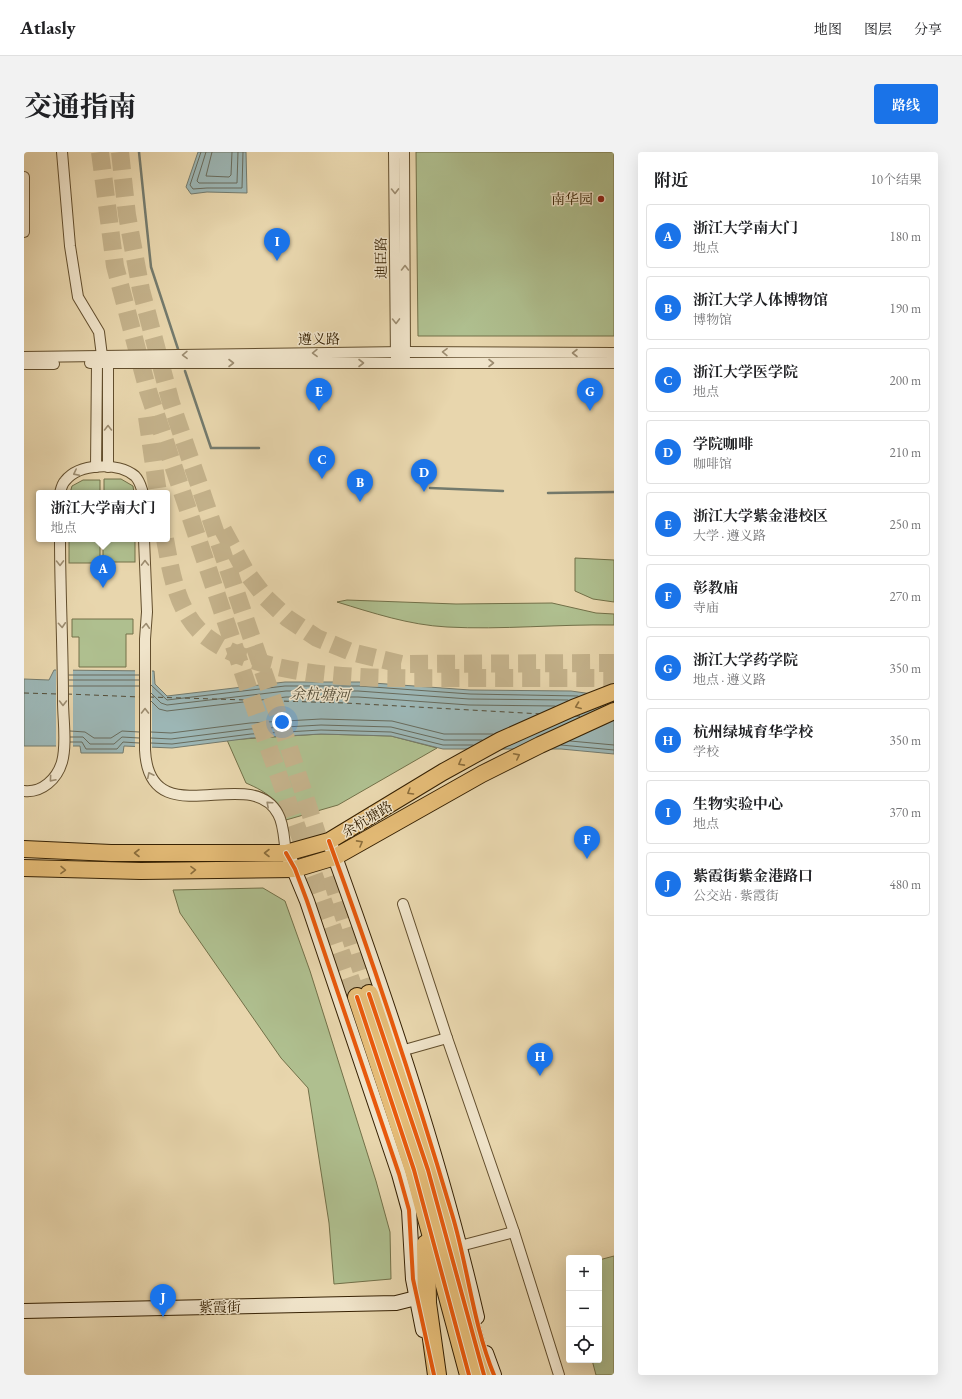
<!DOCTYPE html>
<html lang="zh">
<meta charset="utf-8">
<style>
:root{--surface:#fff;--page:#f2f2f2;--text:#202124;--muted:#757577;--line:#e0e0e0;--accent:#1a73e8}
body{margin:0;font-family:"EB Garamond","Noto Serif SC",serif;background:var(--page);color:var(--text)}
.controls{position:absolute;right:12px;bottom:12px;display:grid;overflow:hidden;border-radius:4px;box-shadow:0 4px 16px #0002}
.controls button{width:36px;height:36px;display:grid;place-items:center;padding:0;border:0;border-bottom:1px solid var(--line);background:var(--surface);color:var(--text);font:20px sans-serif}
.you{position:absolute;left:258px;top:570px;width:14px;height:14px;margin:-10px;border:3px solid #fff;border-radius:50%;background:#1a73e8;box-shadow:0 0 0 6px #1a73e833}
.badge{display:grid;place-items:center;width:26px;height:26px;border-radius:50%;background:var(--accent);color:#fff;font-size:13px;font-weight:700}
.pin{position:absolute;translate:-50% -33px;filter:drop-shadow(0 1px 2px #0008)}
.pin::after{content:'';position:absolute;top:21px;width:14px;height:12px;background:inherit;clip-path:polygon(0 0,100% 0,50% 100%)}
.popup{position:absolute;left:12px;top:338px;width:134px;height:52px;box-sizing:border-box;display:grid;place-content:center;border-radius:4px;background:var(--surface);filter:drop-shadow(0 1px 3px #0005);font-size:13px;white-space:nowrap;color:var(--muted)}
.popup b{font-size:15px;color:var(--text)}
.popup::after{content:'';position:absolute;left:50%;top:100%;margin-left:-8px;border:8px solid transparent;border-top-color:var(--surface)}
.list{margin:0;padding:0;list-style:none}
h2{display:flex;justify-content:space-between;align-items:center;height:52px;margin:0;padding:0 16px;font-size:17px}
h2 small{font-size:13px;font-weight:400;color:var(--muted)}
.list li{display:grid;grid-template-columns:26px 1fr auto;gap:12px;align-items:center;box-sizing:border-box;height:64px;margin:0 8px 8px;padding:0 8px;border:1px solid var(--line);border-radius:4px}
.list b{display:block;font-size:15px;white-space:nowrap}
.list p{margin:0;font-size:13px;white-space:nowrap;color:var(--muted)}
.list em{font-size:13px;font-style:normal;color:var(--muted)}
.icon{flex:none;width:22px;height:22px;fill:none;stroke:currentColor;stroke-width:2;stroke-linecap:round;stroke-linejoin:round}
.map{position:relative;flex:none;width:590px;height:1223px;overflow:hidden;border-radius:4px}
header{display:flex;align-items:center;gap:24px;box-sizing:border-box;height:56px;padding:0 20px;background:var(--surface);border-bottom:1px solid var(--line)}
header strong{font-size:19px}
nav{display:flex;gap:22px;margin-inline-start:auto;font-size:14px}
.intro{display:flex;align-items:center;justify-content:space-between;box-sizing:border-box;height:96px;padding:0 24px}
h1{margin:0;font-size:28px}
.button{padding:10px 18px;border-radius:4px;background:var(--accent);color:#fff;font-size:14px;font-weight:700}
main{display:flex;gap:24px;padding:0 24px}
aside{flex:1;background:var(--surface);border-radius:4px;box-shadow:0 4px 16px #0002}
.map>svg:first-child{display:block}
</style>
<header>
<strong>Atlasly</strong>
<nav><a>地图</a><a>图层</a><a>分享</a></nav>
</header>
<div class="intro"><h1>交通指南</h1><a class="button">路线</a></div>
<main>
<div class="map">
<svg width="590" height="1223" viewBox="0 0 590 1223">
<rect width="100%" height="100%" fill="#e8d6ad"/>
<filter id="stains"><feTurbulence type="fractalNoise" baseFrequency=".005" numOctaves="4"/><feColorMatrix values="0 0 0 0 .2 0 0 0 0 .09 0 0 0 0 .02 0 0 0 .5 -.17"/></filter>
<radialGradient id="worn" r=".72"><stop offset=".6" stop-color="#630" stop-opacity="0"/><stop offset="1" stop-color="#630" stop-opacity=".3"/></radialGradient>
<g fill="#afbf8f" stroke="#727048">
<polygon points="392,0 590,0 590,184 394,184"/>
<polygon points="80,327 97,327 109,334 110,341 80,341"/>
<polygon points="59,328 76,328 76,341 46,341 48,334"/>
<rect x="45" y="387" width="31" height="24"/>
<rect x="79" y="387" width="32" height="23"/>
<polygon points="551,406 590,408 590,450 569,447 551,439"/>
<path d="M323,448L432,452L528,451L572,461L590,462V473C534,472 478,478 423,475C385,473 349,461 313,450Z"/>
<polygon points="48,467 109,467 109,482 102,482 102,515 55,515 55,485 48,485"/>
<path d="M297,582L367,584L413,596L314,653L262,668C250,646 245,641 222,631L203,588Z"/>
<polygon points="239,736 261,749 286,819 352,1029 366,1080 367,1127 310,1132 305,1071 284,936 257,906 156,761 149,738"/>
<polygon points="590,1104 590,1223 572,1223 568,1208 575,1208 575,1108"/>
</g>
<g fill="#9cb6b5" stroke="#737a6d">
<polygon points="174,0 222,0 223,41 183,40 167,42 162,35"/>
<polygon points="30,518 130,519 131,532 143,544 261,530 335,530 446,538 547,539 590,545 590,602 537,597 419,597 367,584 297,582 227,586 148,596 100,594 99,601 57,601 56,594 0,594 0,527 25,528"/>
</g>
<g fill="#e8d6ad">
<polygon points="32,516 49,517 49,596 32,596"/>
<rect x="111" y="517" width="17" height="80"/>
</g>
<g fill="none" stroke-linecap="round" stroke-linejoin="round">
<g stroke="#686b5c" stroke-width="1">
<polyline points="177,0 166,33 169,37 183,36 218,36 219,0"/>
<polyline points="182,0 173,29 175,31 213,31 214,0"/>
<polyline points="188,0 182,24 205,25 207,23 208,0"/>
<polyline points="45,523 115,523"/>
<polyline points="45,528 115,528"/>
<polyline points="127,533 143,548 261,534 335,534 446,542 554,544"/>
<polyline points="45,534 115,534"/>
<polyline points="127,541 137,551 143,553 262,539 334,539 445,547 544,548"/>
<polyline points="127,549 135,557 143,559 262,545 334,545 445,553 531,554"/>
<polyline points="46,579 61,580 70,586 87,586 98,579 115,580"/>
<polyline points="127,580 147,581 226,571 297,567 368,569 420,582 469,582"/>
<polyline points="46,585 59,585 66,592 90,592 98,585 115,586"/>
<polyline points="127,586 147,587 226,577 297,573 367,575 420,588 458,588"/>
<polyline points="546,589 590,593"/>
<polyline points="46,590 58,590 62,597 93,597 99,590 115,591"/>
<polyline points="127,591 148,592 227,582 297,578 367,580 419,593 449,593"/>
<polyline points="537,593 590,598"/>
</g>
<g stroke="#737a6d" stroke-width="2.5">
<polyline points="115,0 127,115 155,200"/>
<polyline points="161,219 187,296 235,296"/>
<polyline points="406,336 479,339"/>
<polyline points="524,341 590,340"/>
</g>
<g stroke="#544d38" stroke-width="1" stroke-dasharray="5 4" stroke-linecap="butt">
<polyline points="0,541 34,542"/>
<polyline points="43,542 116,545"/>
<polyline points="125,545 321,551 518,562"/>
<polyline points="551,564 559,564"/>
</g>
<g stroke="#c4b28b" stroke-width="18" stroke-dasharray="18 9" stroke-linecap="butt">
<polyline points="76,0 91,114 124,239 238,577 333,845"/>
<polyline points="96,0 103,63 117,138 147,251 258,574 345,842"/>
<polyline points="123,265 134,341"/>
<polyline points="199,378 222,420 242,446 263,466 293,486 327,500 377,512 590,511"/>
<path d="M141,387C147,420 153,460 180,483C240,532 368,526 442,526C491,526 541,526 590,526"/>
</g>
<g stroke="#624e2d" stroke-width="12">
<g id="street">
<polyline points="38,0 46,94 54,145 75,180 78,204 84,212 84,315"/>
<polyline points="370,0 372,206"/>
<polyline points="380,0 381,205"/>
<polyline points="0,25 0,80"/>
<polyline points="0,205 381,200 590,201"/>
<polyline points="66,211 590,211"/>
<polyline points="0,212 30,212"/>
<polyline points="72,315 73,211 77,206"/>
<path d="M36,341C37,337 38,332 41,329C55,311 94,310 111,324C116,329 117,335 119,341"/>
<path d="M120,387L123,460L121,487V598C125,686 227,610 254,662C260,672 260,689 262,701"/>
<path d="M0,639C18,641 33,627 38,610C43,592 39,568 39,549C39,495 36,441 36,387"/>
<polyline points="379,752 423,886 490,1080 535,1223"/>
<polyline points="377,899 423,886"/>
<polyline points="436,1094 490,1080"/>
</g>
</g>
<g stroke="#352002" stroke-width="16">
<g id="secondary">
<path d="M307,694C363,849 416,1005 453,1165"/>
<polyline points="266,708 283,749 375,1022 385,1058 389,1127 399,1178"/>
<polyline points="0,1159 372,1151 392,1146"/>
<polyline points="462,1201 470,1223"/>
</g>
</g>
<g stroke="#352002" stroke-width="18">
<g id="primary">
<polyline points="0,697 87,701 262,701 305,689 419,620 477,588 549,556 590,540"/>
<polyline points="0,716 117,719 271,717 311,705 458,622 516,593 590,559"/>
</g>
</g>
<g stroke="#352002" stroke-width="20">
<g id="highway">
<polyline points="345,842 404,1018 460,1223"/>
<polyline points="333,845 390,1018 445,1223"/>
<polyline points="402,1092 403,1151 413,1223"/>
</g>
</g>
<use href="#street" stroke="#f0e4ca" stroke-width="10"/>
<use href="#secondary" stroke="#f0e4ca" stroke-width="14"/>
<use href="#primary" stroke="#e4bb76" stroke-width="16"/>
<use href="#highway" stroke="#e4bb76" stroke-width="18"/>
<g stroke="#f0e4ca" stroke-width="6">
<g id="cycleway">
<path d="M305,689C350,812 391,937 428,1062C444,1115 449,1172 470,1223"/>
<polyline points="262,701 271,717 283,749 375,1022 385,1058 389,1127 410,1223"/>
<polyline points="345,842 404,1018 460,1223"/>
<polyline points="333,845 390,1018 445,1223"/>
</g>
</g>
<use href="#cycleway" stroke="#e8590c" stroke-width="4"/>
</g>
<defs><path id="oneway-chevron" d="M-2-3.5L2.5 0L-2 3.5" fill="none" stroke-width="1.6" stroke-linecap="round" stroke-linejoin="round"/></defs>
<g stroke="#9c8c70">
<use href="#oneway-chevron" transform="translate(371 39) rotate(89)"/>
<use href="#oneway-chevron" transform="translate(381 116) rotate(-90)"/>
<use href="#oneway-chevron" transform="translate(372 169) rotate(89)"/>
<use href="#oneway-chevron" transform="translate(421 200) rotate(-179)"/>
<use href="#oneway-chevron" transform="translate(291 201) rotate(179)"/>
<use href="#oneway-chevron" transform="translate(551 201) rotate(180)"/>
<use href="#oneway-chevron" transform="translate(161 203) rotate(179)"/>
<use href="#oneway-chevron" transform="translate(207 211)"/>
<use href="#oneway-chevron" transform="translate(337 211)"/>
<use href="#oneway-chevron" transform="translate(467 211)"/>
<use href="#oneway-chevron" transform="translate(84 276) rotate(-90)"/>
<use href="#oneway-chevron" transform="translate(52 321) rotate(153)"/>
<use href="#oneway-chevron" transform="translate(36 411) rotate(89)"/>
<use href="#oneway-chevron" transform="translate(121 411) rotate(-91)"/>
<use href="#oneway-chevron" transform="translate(38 473) rotate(86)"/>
<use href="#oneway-chevron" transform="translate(122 474) rotate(-86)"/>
<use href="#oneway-chevron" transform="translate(39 551) rotate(90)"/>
<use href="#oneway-chevron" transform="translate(121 559) rotate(-90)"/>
<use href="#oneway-chevron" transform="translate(126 623) rotate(-116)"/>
<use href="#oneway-chevron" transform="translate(28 627) rotate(131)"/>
<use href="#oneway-chevron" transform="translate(245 652) rotate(-138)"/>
</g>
<g stroke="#8c6e3c">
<use href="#oneway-chevron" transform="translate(554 554) rotate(159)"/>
<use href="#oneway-chevron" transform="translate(493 604) rotate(-27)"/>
<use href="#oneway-chevron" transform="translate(437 611) rotate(151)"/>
<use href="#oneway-chevron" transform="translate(386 640) rotate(149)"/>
<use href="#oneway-chevron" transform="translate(336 691) rotate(-29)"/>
<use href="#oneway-chevron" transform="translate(113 701) rotate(180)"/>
<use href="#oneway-chevron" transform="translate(243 701) rotate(180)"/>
<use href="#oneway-chevron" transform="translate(39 718) rotate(1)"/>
<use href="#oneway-chevron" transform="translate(169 718) rotate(-1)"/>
</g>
<circle fill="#8f2418" stroke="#f0e4ca" stroke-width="1.5" cx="577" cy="47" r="4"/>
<g text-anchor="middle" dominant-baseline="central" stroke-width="3" stroke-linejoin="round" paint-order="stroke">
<g font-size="14" fill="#352002" stroke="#f0e4ca" text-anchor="end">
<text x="569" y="47">南华园</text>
</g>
<g font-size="14" fill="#352002" stroke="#f0e4ca">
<text transform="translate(357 106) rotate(-91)">迪臣路</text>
<text transform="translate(295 187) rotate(-1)">遵义路</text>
<text transform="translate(343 667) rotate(-31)">余杭塘路</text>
<text transform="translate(196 1155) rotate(-1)">紫霞街</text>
</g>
<g font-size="15" font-style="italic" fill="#544d38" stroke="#f0e4ca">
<text transform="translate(296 542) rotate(2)">余杭塘河</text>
</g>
</g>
<rect width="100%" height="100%" filter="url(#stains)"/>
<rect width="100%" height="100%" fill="url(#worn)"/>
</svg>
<div class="controls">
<button>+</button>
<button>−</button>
<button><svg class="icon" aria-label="locate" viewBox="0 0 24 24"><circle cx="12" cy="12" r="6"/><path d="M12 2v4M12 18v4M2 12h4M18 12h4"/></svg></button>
</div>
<div class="you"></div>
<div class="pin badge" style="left:79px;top:436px">A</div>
<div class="popup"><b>浙江大学南大门</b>地点</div>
<div class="pin badge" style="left:336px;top:350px">B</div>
<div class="pin badge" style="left:298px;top:327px">C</div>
<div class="pin badge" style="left:400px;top:340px">D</div>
<div class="pin badge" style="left:295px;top:259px">E</div>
<div class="pin badge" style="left:563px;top:707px">F</div>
<div class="pin badge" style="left:566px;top:259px">G</div>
<div class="pin badge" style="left:516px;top:924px">H</div>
<div class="pin badge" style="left:253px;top:109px">I</div>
<div class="pin badge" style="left:139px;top:1165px">J</div>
</div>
<aside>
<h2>附近<small>10个结果</small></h2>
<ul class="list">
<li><span class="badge">A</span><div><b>浙江大学南大门</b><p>地点</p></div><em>180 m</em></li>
<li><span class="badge">B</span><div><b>浙江大学人体博物馆</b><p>博物馆</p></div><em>190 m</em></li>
<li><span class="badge">C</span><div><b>浙江大学医学院</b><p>地点</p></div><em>200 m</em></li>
<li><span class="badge">D</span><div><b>学院咖啡</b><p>咖啡馆</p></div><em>210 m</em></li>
<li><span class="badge">E</span><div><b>浙江大学紫金港校区</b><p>大学 · 遵义路</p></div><em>250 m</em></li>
<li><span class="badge">F</span><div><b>彰教庙</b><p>寺庙</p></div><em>270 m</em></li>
<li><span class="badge">G</span><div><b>浙江大学药学院</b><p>地点 · 遵义路</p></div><em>350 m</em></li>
<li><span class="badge">H</span><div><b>杭州绿城育华学校</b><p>学校</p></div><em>350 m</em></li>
<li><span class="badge">I</span><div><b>生物实验中心</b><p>地点</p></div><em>370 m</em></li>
<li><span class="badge">J</span><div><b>紫霞街紫金港路口</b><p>公交站 · 紫霞街</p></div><em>480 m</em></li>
</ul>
</aside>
</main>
